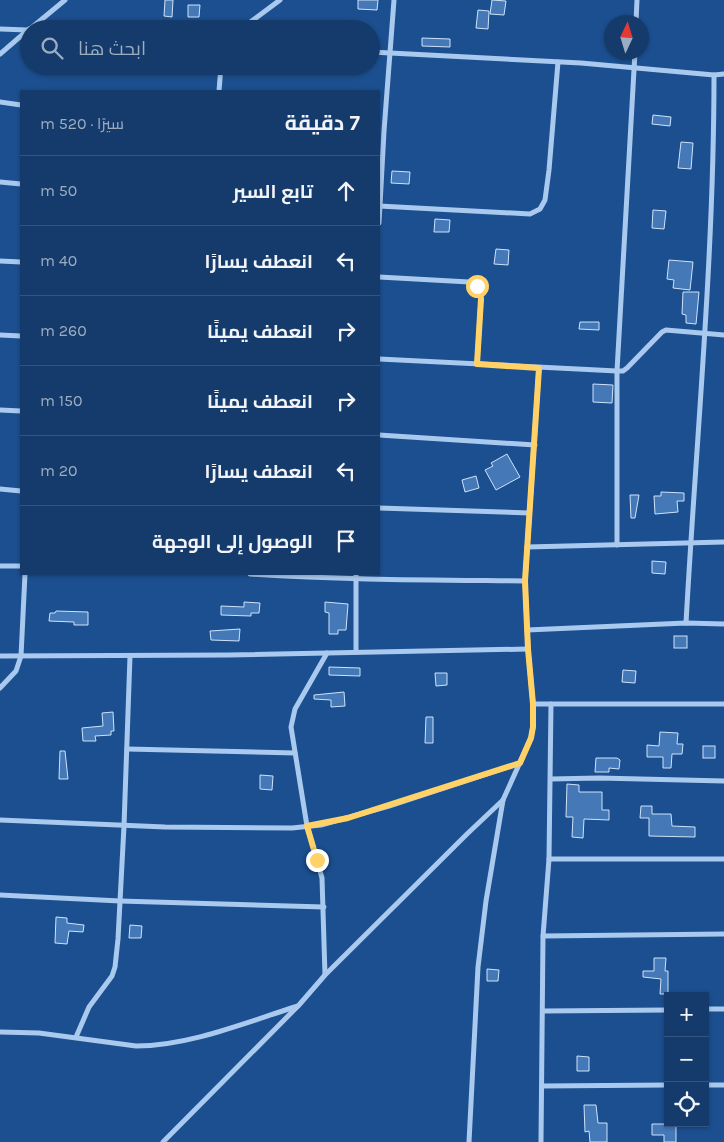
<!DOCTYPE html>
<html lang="ar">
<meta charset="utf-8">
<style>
:root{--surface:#143b6b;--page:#1d4271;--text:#f1f3f6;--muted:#9dadc1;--line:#33557e}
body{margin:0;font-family:Karla,Cairo,sans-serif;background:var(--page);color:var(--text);direction:rtl}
.controls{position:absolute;right:15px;bottom:15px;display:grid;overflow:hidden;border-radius:0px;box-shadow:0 1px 4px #0004}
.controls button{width:45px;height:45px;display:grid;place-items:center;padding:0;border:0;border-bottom:1px solid var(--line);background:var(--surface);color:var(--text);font:25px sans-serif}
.compass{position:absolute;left:604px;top:15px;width:45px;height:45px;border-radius:50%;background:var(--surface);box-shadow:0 1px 4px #0004;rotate:4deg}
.stop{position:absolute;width:15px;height:15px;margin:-11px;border:4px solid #ffd166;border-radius:50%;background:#fff}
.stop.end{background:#ffd166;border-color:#fff;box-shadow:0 1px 5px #0008}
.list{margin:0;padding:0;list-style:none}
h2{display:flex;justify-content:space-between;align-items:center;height:65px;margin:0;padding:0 20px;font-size:21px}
h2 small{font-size:16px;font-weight:400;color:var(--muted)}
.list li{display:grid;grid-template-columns:32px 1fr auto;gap:15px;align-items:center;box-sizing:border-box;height:70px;padding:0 20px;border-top:1px solid var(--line)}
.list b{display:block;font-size:19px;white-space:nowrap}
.list em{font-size:16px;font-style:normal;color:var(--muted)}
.icon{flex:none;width:28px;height:28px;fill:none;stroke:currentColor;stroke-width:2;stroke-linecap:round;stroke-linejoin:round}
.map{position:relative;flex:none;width:724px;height:1142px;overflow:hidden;direction:ltr}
.search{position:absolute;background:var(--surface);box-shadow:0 1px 4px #0004;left:20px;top:20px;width:360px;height:55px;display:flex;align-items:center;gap:12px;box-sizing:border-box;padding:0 18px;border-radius:28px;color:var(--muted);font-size:19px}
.panel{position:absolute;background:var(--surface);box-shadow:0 1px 4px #0004;left:20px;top:90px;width:360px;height:485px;border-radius:0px;direction:rtl}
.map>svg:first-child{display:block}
</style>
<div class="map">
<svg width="724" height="1142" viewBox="0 0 724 1142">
<rect width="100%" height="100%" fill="#1b4f8f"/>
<g fill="#4478b7" stroke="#cfe3fa">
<polygon points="165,0 173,0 172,17 164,16"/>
<polygon points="358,0 378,0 377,10 358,9"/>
<polygon points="492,0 506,1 504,15 490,14"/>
<polygon points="188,5 200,5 199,17 188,17"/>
<polygon points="478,10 489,11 488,29 476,28"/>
<polygon points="422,38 450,39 450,47 422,46"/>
<polygon points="653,115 671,117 670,126 652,124"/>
<polygon points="681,142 693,143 691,169 678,168"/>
<polygon points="392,171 410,172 409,184 391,183"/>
<polygon points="653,210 666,211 664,229 652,228"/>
<polygon points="435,219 450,220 449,232 434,232"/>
<polygon points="496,249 509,250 508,265 494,264"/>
<polygon points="669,260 693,262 690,290 673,288 674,280 667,279"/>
<polygon points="683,292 699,292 696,324 686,323 686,315 682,314"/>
<polygon points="580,322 599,322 599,330 579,329"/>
<polygon points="593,384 613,385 612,403 593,402"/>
<polygon points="507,454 520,477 496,490 485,470 493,466 491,463"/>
<polygon points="476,476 479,488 465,492 462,480"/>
<polygon points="661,492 684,493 684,501 677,501 678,512 655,514 654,496 661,496"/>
<polygon points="630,495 639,495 635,518 631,518"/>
<polygon points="652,561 666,562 665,574 652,573"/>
<polygon points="244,602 260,603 259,613 251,613 251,616 221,615 221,606 244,607"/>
<polygon points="325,602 348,604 346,630 338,630 338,634 329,634 329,613 325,612"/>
<polygon points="56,611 88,612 88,625 74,625 74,622 49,621 50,613 55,613"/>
<polygon points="240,629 239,641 211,640 210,631"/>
<rect x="674" y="636" width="13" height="12"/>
<polygon points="329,667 360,668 360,676 329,675"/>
<polygon points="623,670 636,671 635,683 622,682"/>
<polygon points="435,673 447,673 447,685 436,686"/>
<polygon points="344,692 345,706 331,707 331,700 314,699 314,695"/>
<polygon points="113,712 114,731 111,731 111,735 95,736 96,741 83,741 82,728 103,726 102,713"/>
<polygon points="426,717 433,717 433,743 425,743"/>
<polygon points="660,732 678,733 677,744 683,744 682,754 672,754 671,768 663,768 663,757 647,757 647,745 659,746"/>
<rect x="703" y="746" width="12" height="12"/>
<polygon points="60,751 65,751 68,779 59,779"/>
<polygon points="596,758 617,758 620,760 619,769 609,768 609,772 595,772"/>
<polygon points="260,775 273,776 272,790 260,789"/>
<polygon points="567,784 579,785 579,792 602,792 602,810 609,810 609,820 584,819 583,838 572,837 573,817 566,817"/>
<polygon points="641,806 652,806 652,814 671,814 672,826 695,827 695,837 649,836 649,818 640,818"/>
<polygon points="56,917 67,918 67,923 84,925 83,932 69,931 67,944 55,943"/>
<polygon points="130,925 142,926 141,938 129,938"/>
<polygon points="654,958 666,958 665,971 668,971 668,994 660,994 661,979 643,977 643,971 654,971"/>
<polygon points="487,969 499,970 498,981 487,981"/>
<polygon points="577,1056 589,1057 589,1071 577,1071"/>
<polygon points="584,1105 596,1105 598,1123 607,1123 607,1142 590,1142 589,1131 585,1132"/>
<polygon points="652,1124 676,1124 676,1142 664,1142 664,1135 652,1135"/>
</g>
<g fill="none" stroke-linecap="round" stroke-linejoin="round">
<g stroke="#a9c9ee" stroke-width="5">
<polyline points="636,22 637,0"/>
<polyline points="0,29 27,30"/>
<polyline points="30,29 65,0"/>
<polyline points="241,29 280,0"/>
<polyline points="371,52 581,63 714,75 724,74"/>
<polyline points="0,54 29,29"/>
<polyline points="219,91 221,66"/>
<polyline points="0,102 21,105"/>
<polyline points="0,182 21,184"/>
<polyline points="379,206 530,214 540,209 545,200 549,170 558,62"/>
<polyline points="379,223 384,131 394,0"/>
<polyline points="0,261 21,262"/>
<path d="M379,277L469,282C478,285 480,289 481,299L477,364"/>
<polyline points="0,335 21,336"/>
<polyline points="379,359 617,371 623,371 627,368 662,332 666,330 724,335"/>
<polyline points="0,410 21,411"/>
<polyline points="379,435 535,445"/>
<polyline points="0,489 21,491"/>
<polyline points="379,508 529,513"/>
<polyline points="617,545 617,371 635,52"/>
<polyline points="527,547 724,542"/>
<polyline points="0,566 21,566"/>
<path d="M250,574C341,580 433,580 525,581"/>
<path d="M686,623C696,441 714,259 714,75"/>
<polyline points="527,630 686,623 724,624"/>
<polyline points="356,652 356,574"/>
<polyline points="0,656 229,655 528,649"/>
<polyline points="0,688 16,671 21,656 25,574"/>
<polyline points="533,704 724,704"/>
<polyline points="127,749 295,753"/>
<polyline points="551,779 599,778 724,781"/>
<polyline points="0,820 165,827 292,828 321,825 389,806 520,763"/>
<polyline points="549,859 724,859"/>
<polyline points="0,895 120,901 324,907"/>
<polyline points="543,936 724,934"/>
<polyline points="325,975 322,878 307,826 291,727 295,709 327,653"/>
<polyline points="705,1009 724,1009"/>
<polyline points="543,1011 668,1010"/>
<path d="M0,1032L39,1033L136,1046C189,1046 247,1022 298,1006"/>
<polyline points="76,1037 89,1007 112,976 115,967 118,939 124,826 130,656"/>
<polyline points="705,1085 724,1085"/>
<polyline points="542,1086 668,1085"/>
<polyline points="163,1142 299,1005 325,975 467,834 503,800"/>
<polyline points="469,1142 478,967 486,901 503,800 531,738 533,727 533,704 528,649 525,581 539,368"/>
<polyline points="541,1142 543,936 549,859 551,704"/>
</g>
</g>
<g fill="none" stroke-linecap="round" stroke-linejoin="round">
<polyline stroke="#ffd166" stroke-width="6" points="317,860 307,826 348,818 520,763 531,738 533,727 533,704 528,649 525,581 539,368 477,364 481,299 480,292 477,286"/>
</g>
</svg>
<div class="controls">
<button>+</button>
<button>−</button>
<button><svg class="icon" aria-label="locate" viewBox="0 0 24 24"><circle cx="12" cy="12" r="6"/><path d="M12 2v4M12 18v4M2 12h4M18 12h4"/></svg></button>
</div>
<svg class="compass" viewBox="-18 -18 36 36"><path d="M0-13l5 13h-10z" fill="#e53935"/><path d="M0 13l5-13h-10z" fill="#9dadc1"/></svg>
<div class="stop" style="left:477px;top:286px"></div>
<div class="stop end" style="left:317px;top:860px"></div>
<div class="search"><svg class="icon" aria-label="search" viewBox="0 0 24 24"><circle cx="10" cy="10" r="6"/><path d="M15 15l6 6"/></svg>ابحث هنا</div>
<section class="panel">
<h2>7 دقيقة<small>سيرًا · 520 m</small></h2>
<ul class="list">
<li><svg class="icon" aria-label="ahead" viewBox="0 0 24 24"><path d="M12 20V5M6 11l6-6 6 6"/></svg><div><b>تابع السير</b></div><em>50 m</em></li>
<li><svg class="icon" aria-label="left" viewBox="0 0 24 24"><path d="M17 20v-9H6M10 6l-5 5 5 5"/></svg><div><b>انعطف يسارًا</b></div><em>40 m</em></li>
<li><svg class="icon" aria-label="right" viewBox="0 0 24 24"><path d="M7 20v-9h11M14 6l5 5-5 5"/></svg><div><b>انعطف يمينًا</b></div><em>260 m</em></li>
<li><svg class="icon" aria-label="right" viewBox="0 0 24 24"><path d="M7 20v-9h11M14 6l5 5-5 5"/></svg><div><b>انعطف يمينًا</b></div><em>150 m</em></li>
<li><svg class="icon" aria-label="left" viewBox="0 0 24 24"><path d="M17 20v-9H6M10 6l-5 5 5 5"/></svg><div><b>انعطف يسارًا</b></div><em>20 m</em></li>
<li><svg class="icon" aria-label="arrive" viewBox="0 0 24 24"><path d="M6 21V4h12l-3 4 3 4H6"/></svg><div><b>الوصول إلى الوجهة</b></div></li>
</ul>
</section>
</div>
